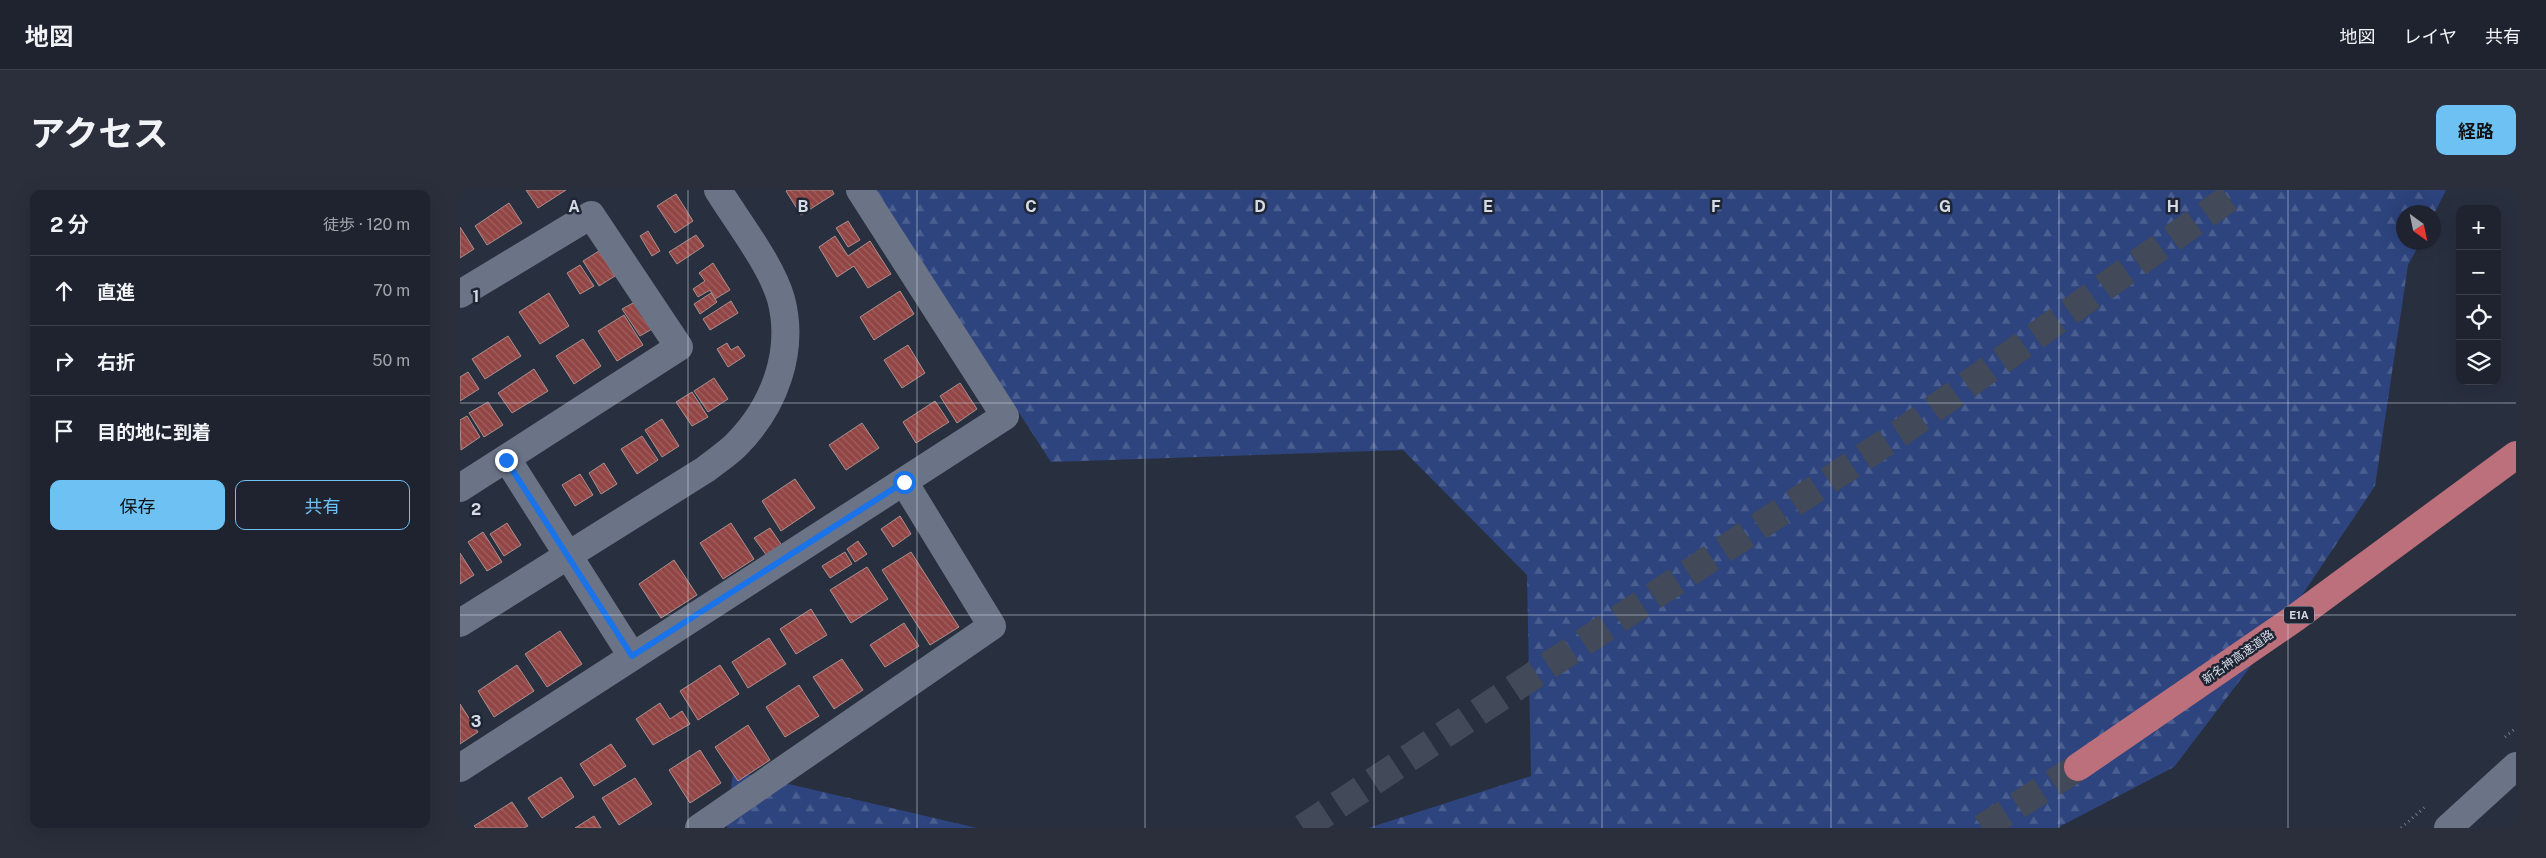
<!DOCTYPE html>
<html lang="ja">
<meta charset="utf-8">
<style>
:root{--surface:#1e232f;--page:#2b2f3b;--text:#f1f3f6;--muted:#a1a4aa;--line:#3c404b;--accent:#6dc2f3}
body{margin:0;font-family:"Public Sans","Noto Sans JP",sans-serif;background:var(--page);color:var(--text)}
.controls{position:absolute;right:15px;top:15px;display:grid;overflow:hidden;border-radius:10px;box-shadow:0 5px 20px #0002}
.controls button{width:45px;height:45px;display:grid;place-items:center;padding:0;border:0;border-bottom:1px solid var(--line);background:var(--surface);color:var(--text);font:25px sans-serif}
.compass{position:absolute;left:1936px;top:15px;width:45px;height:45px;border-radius:50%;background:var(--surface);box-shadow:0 5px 20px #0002;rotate:147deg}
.stop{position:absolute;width:15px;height:15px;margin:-11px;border:4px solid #1a73e8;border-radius:50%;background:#fff}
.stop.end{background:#1a73e8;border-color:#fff;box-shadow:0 1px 5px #0008}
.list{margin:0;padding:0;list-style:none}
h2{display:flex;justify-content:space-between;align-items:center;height:65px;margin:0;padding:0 20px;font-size:21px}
h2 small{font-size:16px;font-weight:400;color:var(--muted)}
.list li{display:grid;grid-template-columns:32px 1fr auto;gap:15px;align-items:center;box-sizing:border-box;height:70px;padding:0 20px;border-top:1px solid var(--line)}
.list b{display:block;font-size:19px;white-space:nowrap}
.list em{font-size:16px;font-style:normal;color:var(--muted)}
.actions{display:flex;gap:10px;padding:15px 20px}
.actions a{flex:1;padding:11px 0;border:1px solid var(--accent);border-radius:10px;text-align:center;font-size:18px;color:var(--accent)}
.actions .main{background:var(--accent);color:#111}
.icon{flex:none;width:28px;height:28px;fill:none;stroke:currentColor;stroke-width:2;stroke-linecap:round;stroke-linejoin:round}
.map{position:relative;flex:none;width:2056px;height:638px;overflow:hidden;border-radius:10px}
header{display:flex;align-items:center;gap:30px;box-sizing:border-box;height:70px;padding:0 25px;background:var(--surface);border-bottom:1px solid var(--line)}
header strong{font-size:24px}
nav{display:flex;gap:28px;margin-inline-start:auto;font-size:18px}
.intro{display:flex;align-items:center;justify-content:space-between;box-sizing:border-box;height:120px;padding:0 30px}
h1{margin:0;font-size:35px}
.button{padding:12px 22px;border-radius:10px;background:var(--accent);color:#111;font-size:18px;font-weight:700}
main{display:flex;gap:30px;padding:0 30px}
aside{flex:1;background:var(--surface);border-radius:10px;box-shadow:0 5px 20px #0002}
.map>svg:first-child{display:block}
</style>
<header>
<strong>地図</strong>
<nav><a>地図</a><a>レイヤ</a><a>共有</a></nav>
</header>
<div class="intro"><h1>アクセス</h1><a class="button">経路</a></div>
<main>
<aside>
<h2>2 分<small>徒歩 · 120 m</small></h2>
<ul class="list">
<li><svg class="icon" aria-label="ahead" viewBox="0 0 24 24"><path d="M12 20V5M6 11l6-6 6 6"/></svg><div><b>直進</b></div><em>70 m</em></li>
<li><svg class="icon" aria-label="right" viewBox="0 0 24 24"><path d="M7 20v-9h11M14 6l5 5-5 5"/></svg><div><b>右折</b></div><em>50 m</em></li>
<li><svg class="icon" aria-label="arrive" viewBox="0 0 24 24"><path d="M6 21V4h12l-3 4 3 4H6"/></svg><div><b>目的地に到着</b></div></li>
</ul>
<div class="actions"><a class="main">保存</a><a>共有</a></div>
</aside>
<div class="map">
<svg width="2056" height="638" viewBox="0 0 2056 638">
<defs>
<pattern id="forest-firs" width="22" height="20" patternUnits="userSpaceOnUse" patternTransform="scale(1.25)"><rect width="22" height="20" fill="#2d447e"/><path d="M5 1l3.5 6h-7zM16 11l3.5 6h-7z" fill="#4b5e90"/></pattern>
<pattern id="building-back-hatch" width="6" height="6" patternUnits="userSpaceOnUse" patternTransform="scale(1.25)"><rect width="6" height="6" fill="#924545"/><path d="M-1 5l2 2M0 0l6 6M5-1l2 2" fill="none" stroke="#a15f60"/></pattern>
</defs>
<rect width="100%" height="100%" fill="#282f3f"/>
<g fill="url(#forest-firs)">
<polygon points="415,0 1986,0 1974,24 1974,22 1944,22 1944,52 1960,53 1948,75 1915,296 1822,435 1714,577 1597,638 908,638 1071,586 1067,385 943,260 591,272"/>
<polygon points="273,581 517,638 267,638"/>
</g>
<g fill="url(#building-back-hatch)" stroke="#aa908e">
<polygon points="66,0 106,0 78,18"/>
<polygon points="328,0 372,0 374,4 341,25 326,1"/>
<polygon points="216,4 233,31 215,43 197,16"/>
<polygon points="49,13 62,33 27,55 15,36"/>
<polygon points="388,31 400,50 388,57 376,38"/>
<polygon points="0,37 14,59 0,68"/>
<polygon points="188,41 200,61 192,66 180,46"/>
<polygon points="236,45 244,56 217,74 209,62"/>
<polygon points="375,46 388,66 410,51 431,84 408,98 394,76 377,87 359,57"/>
<polygon points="139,61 155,86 139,96 123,71"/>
<polygon points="253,73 270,100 255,109 250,100 238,107 233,99 245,91 239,83"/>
<polygon points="120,75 134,96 120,104 107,83"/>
<polygon points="440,101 454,124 414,150 400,127"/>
<polygon points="89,103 109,136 80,154 59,122"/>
<polygon points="251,103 257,112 240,124 234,114"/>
<polygon points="271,111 278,123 250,140 243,129"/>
<polygon points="175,112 192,139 180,146 162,119"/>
<polygon points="164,125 183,155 157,171 138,141"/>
<polygon points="48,146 61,166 25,189 12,169"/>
<polygon points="123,149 141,176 114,194 96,166"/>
<polygon points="267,153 271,160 278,156 285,166 268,177 257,159"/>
<polygon points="448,155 465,183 442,198 424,170"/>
<polygon points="74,179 88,201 52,223 38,203"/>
<polygon points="8,182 19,199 0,211 0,187"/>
<polygon points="254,188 268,209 248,222 234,201"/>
<polygon points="500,193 517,219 497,233 480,206"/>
<polygon points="232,202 248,227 232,236 216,212"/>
<polygon points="475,211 489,232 456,253 443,232"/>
<polygon points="28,212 43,235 24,247 9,223"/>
<polygon points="7,226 20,247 1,260 0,230"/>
<polygon points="202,229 219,256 202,267 185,240"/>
<polygon points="402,233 419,258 386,280 369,255"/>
<polygon points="182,246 198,270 177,284 161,259"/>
<polygon points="144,273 157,294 141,304 129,283"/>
<polygon points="120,284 133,305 115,316 102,295"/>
<polygon points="335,289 355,318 321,341 302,311"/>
<polygon points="440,326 451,344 433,357 421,339"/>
<polygon points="47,333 61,355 44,366 30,344"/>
<polygon points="271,333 294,369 263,389 240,353"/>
<polygon points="310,338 325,360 310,370 294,348"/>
<polygon points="23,342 42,372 27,381 8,352"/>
<polygon points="398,351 407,364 395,372 387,359"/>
<polygon points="385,362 392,374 370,388 362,376"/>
<polygon points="451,362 499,437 470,455 422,380"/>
<polygon points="0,363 14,385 0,394"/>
<polygon points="214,370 237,405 201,428 179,394"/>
<polygon points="407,377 428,409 391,433 370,400"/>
<polygon points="351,419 367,445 336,464 320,439"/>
<polygon points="444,433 459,456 425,477 410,455"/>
<polygon points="100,441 122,474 87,497 65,464"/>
<polygon points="309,448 326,474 288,498 272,472"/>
<polygon points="382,469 403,500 374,519 353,487"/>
<polygon points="57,475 74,501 34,527 18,501"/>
<polygon points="260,475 279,504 238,530 220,501"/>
<polygon points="339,495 359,526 325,547 306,517"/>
<polygon points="200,513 210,529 222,521 230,534 193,555 176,529"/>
<polygon points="0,514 18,542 0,554"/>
<polygon points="288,535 310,570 278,591 255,557"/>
<polygon points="151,554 166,576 134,596 120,574"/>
<polygon points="240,560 261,593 230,613 209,580"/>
<polygon points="101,587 114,607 82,628 68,608"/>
<polygon points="175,588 192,614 159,635 142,608"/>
<polygon points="52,612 68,636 64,638 16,638 14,636"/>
<polygon points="134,626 141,638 115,638"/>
</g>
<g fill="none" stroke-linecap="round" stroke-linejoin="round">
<g stroke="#424958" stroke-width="28" stroke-dasharray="28 14" stroke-linecap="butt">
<polyline points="843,638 1440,243 1780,0"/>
<polyline points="1522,638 1618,577"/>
</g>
<g stroke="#757c89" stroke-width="3" stroke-dasharray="1 4" stroke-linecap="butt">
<polyline points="2045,547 2056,538"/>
<polyline points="1941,638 1965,617"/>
</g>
<g stroke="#6b7487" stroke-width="28">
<polyline points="0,104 131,25 219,157 0,298"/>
<polyline points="47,269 172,466"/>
<polyline points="0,578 545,226 400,0"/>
<polyline points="239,638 532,436 444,292"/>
</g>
<g stroke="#6b7487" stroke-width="28">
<path d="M0,433L246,279C256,271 267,264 276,255C314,217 335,162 321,109C311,74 277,31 258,0"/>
<polyline points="1988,638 2056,576"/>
</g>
<polyline stroke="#bc707c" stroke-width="28" points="1618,577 1835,428 2056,265"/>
</g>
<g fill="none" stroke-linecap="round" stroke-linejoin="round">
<polyline stroke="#1a73e8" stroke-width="6" points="46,270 172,466 444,292"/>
</g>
<path fill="none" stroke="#d6dce6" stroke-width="1" stroke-opacity="0.55" d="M228,0V638M457,0V638M685,0V638M914,0V638M1142,0V638M1371,0V638M1599,0V638M1828,0V638M0,213H2056M0,425H2056"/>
<g text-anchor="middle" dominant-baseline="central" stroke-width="5" stroke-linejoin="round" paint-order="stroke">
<rect fill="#1e2535" stroke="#9fa5b1" stroke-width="1" x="1824" y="416.5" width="30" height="17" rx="4"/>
<g font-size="11" font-weight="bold" fill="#d6dce6">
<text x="1839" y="425">E1A</text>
</g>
<g font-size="12" fill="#d6dce6" stroke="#1e2535">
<text transform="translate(1778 467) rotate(-35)">新名神高速道路</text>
</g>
</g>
<g font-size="16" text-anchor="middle" font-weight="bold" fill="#d6dce6" stroke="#1e2535" stroke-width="5" stroke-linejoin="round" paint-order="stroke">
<text x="114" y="22">A</text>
<text x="343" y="22">B</text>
<text x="571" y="22">C</text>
<text x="800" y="22">D</text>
<text x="1028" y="22">E</text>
<text x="1256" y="22">F</text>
<text x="1485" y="22">G</text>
<text x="1713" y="22">H</text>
<text x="16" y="112">1</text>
<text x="16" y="325">2</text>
<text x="16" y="537">3</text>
</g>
</svg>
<div class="controls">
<button>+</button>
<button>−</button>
<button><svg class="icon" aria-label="locate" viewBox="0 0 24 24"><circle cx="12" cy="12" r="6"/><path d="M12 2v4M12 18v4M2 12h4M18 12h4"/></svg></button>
<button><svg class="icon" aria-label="layers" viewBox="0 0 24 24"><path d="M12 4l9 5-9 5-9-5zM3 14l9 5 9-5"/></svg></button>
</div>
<svg class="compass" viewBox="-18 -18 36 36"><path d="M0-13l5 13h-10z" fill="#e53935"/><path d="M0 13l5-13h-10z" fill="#a1a4aa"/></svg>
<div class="stop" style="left:444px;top:292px"></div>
<div class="stop end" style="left:46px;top:270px"></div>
</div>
</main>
